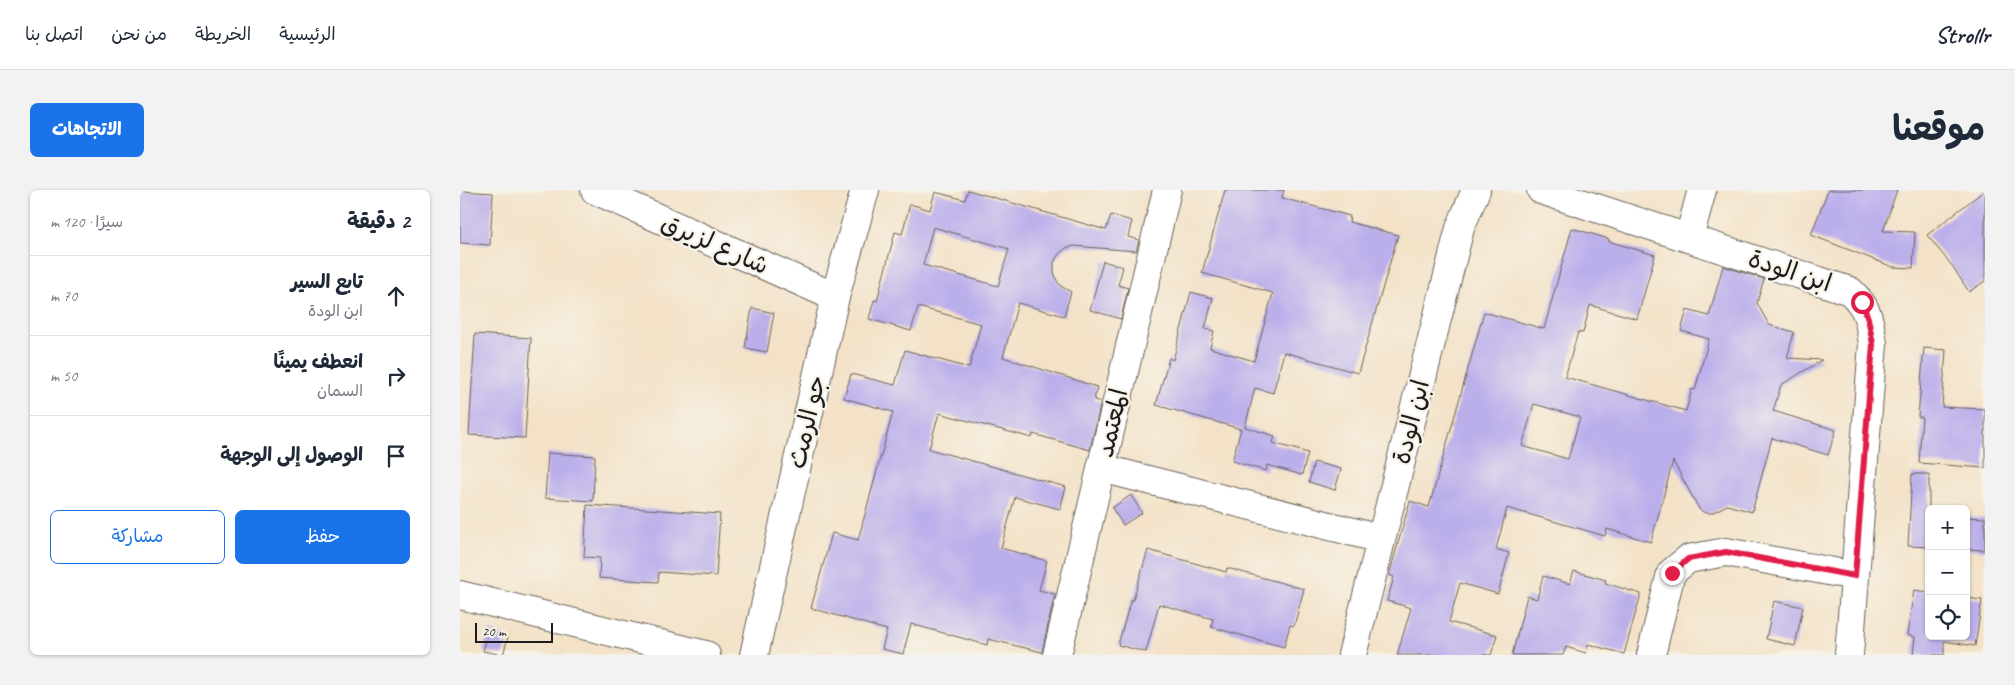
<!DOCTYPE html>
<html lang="ar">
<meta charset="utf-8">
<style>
:root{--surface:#fff;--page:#f2f2f3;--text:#1f2937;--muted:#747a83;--line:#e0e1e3;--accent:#1a73e8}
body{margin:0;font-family:Caveat,"Playpen Sans Arabic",sans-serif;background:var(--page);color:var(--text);direction:rtl}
.controls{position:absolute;right:15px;bottom:15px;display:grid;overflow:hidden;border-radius:8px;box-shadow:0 1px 4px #0004}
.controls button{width:45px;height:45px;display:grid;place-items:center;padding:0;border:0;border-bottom:1px solid var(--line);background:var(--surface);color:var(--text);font:25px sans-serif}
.scale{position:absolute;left:15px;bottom:12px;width:78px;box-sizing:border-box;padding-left:5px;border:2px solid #1c1c1c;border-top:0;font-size:14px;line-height:18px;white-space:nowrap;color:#1c1c1c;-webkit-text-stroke:4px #f7f3e8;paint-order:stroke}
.stop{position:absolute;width:15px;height:15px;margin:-11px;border:4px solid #e11d48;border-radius:50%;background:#fff}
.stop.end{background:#e11d48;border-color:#fff;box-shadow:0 1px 5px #0008}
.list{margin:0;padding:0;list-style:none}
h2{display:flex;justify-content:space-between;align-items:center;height:65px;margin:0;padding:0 20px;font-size:21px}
h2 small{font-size:16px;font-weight:400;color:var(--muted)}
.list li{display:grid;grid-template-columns:32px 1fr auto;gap:15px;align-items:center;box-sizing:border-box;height:80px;padding:0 20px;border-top:1px solid var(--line)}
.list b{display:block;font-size:19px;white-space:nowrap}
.list p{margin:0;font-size:16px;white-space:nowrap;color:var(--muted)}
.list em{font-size:16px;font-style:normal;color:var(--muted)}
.actions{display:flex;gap:10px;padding:15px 20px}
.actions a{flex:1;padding:11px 0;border:1px solid var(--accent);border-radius:8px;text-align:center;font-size:18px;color:var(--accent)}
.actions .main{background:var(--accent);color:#fff}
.icon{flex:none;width:28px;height:28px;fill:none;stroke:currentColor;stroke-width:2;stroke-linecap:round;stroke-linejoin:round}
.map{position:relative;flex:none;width:1525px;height:465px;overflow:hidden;direction:ltr;border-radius:8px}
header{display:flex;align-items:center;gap:30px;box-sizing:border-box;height:70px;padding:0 25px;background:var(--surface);border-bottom:1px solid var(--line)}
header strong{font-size:24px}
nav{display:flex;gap:28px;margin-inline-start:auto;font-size:18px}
.intro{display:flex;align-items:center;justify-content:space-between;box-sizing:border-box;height:120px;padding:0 30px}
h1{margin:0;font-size:35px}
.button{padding:12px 22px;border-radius:8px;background:var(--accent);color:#fff;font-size:18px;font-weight:700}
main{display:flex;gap:30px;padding:0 30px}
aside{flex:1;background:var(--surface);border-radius:8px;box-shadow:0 1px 4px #0004}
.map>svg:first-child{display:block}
</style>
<header>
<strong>Strollr</strong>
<nav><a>الرئيسية</a><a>الخريطة</a><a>من نحن</a><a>اتصل بنا</a></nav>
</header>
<div class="intro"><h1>موقعنا</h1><a class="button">الاتجاهات</a></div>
<main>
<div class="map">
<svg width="1525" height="465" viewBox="0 0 1525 465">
<rect width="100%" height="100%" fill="#f7f3e8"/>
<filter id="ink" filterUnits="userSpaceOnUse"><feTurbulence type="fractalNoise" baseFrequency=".02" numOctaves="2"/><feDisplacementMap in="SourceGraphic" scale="10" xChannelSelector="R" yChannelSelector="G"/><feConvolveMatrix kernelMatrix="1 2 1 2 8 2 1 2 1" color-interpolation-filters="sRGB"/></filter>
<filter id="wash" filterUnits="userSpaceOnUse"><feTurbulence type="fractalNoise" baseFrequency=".0096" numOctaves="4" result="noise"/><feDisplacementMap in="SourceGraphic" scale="20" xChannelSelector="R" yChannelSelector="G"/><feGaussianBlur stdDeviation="1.12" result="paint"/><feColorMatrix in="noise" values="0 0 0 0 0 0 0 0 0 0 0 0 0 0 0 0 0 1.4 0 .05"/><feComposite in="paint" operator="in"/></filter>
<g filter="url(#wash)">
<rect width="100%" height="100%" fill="#f3e2c8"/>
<g id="blocks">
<g fill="#bbafeb" fill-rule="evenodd">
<path d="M508,0L646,40L651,25L672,31L668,47L679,50L676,61L614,56L606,58L599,64L594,72V82L597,91L602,97L611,102L604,126L558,113L543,167L637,197L634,210L641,212L630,260L573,244L572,248L479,223L469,259L606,297L600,319L555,307L541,358L587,371L579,400L595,404L582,462L528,449L527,455L451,434L443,464L422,459L427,440L351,418L372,343L398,350L433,222L384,208L391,184L435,195L445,160L509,178L521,134L458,117L451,141L409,129L414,110L417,111L435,42L442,44L450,14L470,20L475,2L505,10ZM473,37L549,59L538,96L463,75Z"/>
<polygon points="765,0 824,0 822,8 890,26 889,32 938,45 898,183 824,162 813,203 795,198 785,237 815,246 813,253 848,263 842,285 807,275 806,281 772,271 781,239 696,215 709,168 713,170 731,102 753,108 745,139 754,141 750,158 794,171 813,103 742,83"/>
<polygon points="1368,0 1437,0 1423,41 1455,42 1453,78 1433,77 1351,45"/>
<polygon points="1525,0 1525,91 1509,102 1493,77 1467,45"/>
<polygon points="0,1 33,3 30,55 0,53"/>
<path d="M1112,38L1149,49L1148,51L1195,65L1177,129L1130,115L1123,143L1118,142L1105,187L1226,221L1232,199L1235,200L1249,149L1221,141L1227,120L1249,126L1263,76L1304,89L1297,113L1309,135L1334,142L1327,168L1362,170L1321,195L1313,221L1376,240L1368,265L1312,248L1292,322L1267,315L1252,323H1245L1239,319L1213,271L1191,352L1147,339L1145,346L1047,318L1036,359L1049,363L1038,404L1000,393L989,432L1037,445L1031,465H937L951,418L927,411L934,387L929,385L950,311L969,317L1024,122L1084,139ZM1074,214L1120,227L1108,269L1062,256Z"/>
<polygon points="643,71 663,77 658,95 668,98 661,129 630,120"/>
<polygon points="292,118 314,123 307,162 285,158"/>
<polygon points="15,144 71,148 65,248 9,245"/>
<polygon points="1464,158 1486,160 1482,217 1525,219 1525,278 1459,273 1462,227 1458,227"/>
<polygon points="88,263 135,266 133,311 85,308"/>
<polygon points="854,272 881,279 875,300 849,292"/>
<polygon points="1452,284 1469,284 1469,357 1448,356"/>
<polygon points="671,305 682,323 663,335 652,318"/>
<polygon points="127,315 260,324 256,386 199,382 198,392 139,388 140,368 124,367"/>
<polygon points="1506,327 1525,328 1525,360 1506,359"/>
<polygon points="688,360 766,382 767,378 844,399 834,436 830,435 824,457 751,437 753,429 699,414 686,462 658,455 671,409 673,410"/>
<polygon points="1114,381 1146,390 1145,393 1181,404 1164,464 1128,454 1126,463 1106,457 1103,465 1052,465 1067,406 1077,409 1083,386 1110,394"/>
<polygon points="1454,400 1469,402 1469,446 1506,446 1506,408 1522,410 1515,456 1484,451 1484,465 1453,465 1455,447 1447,445"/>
<polygon points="1314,411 1343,417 1335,456 1306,449"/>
<polygon points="29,441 48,447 43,465 23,461"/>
</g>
</g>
</g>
<g filter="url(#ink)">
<use href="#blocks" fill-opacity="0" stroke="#676158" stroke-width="1"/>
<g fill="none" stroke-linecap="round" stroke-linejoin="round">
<g stroke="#676158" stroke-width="30">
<g id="minor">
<polyline points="135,0 375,107"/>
<path d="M1081,0L1390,101C1409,119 1409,129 1413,154L1389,465"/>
<polyline points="1229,48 1242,0"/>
<polyline points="641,278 921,349"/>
<polyline points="0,405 246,465"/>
<polyline points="294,465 375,107 405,0"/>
<polyline points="597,465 707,0"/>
<polyline points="892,465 1000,38 1016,0"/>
<polyline points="1191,465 1211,383 1228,369 1266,362 1395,386"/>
</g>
</g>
<use href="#minor" stroke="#fff" stroke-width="28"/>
</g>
</g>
<g fill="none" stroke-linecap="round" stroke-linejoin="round" filter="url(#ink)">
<polyline stroke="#e11d48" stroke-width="6" points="1212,383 1228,369 1266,362 1395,386 1413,154 1408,128 1402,112"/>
</g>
<g text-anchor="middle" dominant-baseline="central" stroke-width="4.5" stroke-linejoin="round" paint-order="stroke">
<g font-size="25" fill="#1c1c1c" stroke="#f7f3e8">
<text transform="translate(255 54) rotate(24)">شارع لزيرق</text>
<text transform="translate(1330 81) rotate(18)">ابن الودة</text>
<text transform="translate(347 232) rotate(-77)">جو الرمث</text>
<text transform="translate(951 232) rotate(-76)">ابن الودة</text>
<text transform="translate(652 233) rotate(-77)">المعتمد</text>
</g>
</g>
</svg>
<div class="controls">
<button>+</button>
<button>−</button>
<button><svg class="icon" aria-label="locate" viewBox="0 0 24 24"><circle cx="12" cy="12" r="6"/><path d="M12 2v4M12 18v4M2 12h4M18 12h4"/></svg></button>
</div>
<div class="scale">20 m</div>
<div class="stop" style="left:1402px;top:112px"></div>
<div class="stop end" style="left:1212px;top:383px"></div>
</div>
<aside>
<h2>2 دقيقة<small>سيرًا · 120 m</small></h2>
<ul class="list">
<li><svg class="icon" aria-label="ahead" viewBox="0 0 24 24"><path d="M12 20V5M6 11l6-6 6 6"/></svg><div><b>تابع السير</b><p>ابن الودة</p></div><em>70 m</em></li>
<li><svg class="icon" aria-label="right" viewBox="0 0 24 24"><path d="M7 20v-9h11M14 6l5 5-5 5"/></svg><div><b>انعطف يمينًا</b><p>السمان</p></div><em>50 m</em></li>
<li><svg class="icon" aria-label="arrive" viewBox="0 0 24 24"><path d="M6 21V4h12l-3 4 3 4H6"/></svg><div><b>الوصول إلى الوجهة</b></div></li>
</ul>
<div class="actions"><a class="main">حفظ</a><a>مشاركة</a></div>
</aside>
</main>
